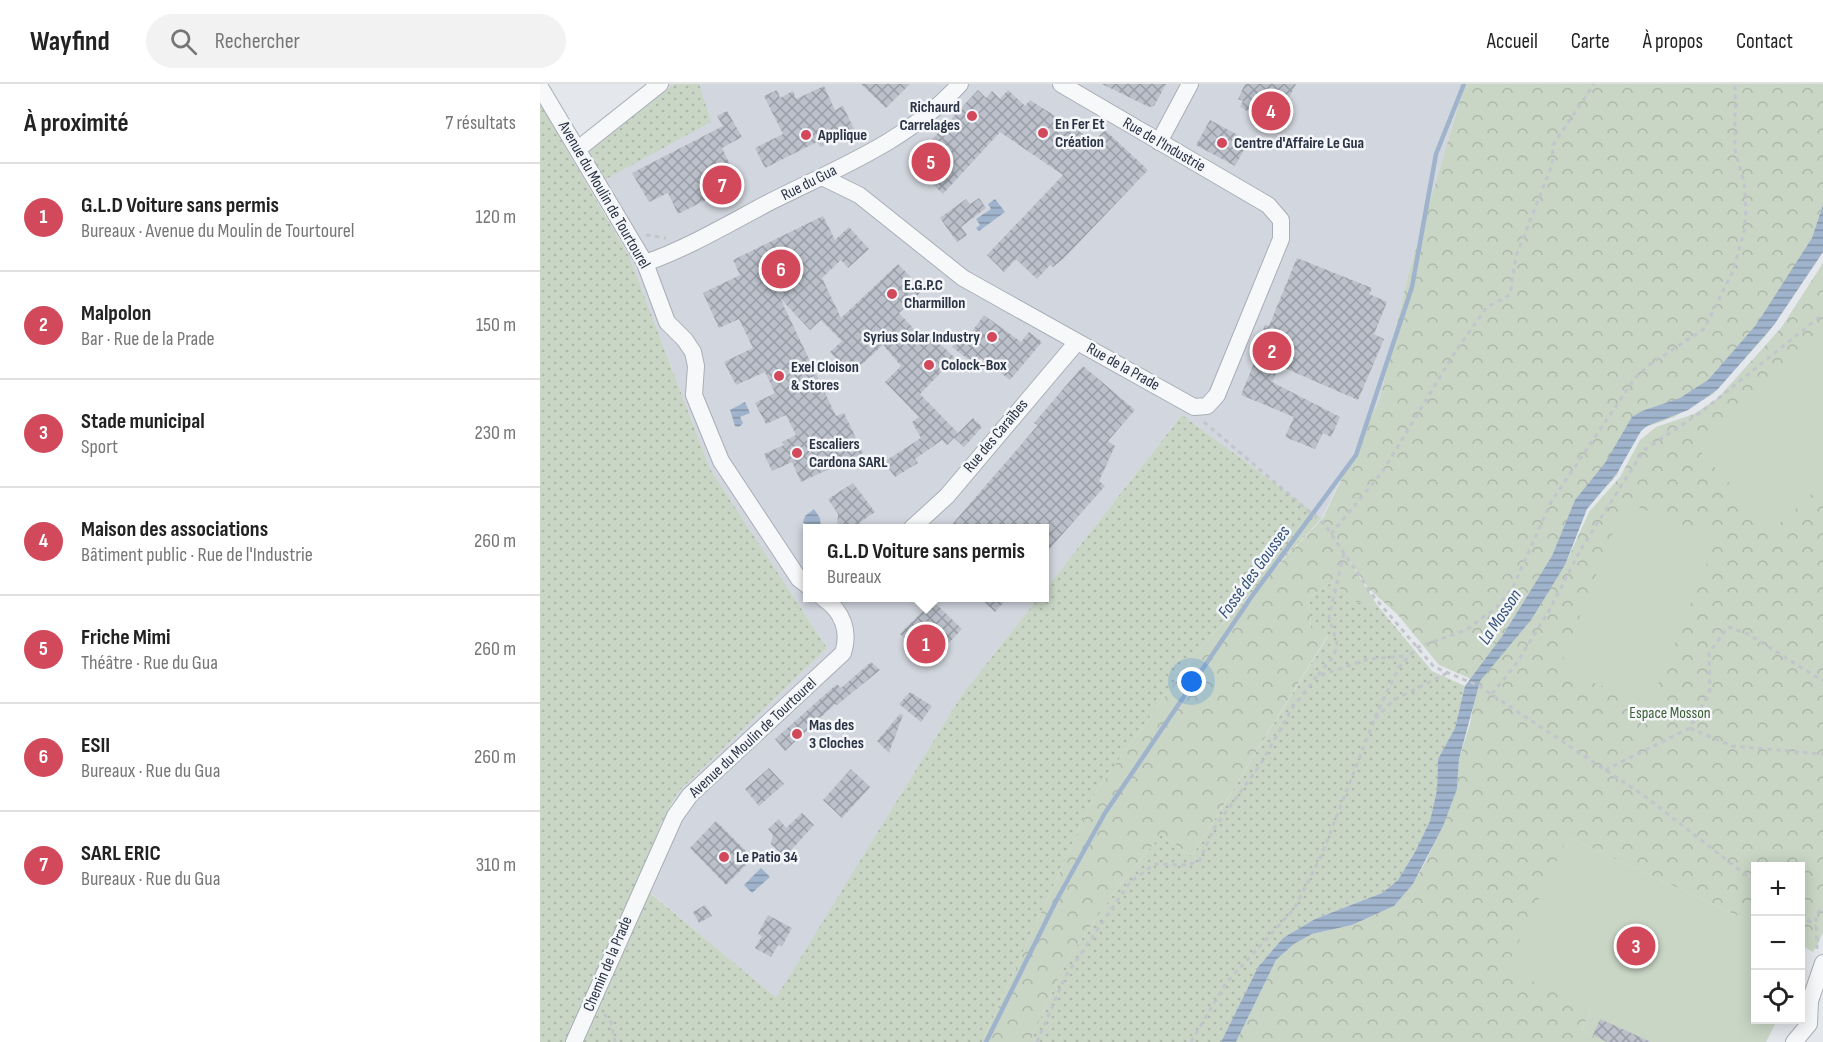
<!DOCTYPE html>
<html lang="fr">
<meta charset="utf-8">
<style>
:root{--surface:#fff;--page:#f2f2f2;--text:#222;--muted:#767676;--line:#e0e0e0;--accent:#d1495b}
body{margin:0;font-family:"Sofia Sans Condensed",sans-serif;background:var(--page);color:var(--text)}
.controls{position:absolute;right:18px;bottom:18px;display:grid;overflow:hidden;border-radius:0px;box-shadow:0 3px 15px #0003}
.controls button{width:54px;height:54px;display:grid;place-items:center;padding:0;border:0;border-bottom:2px solid var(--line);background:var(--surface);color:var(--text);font:30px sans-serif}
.you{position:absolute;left:652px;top:598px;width:21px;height:21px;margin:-15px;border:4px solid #fff;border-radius:50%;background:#1a73e8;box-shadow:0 0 0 9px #1a73e833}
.badge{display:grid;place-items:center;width:39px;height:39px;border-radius:50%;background:var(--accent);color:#fff;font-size:20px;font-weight:700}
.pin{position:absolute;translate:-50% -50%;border:3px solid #fff;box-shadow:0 2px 6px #0006}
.popup{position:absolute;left:263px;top:440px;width:246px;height:78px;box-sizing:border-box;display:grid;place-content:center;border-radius:0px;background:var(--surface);filter:drop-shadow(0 2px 4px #0005);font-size:20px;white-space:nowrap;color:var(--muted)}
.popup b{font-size:22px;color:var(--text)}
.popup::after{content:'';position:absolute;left:50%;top:100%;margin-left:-12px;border:12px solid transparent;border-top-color:var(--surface)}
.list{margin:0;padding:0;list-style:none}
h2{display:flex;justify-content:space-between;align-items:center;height:78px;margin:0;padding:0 24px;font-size:26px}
h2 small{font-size:20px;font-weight:400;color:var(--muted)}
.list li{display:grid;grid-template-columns:39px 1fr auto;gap:18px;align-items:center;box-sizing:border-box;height:108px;padding:0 24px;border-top:2px solid var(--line)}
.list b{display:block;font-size:22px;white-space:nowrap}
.list p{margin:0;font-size:20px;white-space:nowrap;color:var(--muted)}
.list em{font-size:20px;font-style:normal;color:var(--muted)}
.icon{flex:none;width:33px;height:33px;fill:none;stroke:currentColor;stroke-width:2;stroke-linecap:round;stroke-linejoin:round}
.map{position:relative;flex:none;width:1283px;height:958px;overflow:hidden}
header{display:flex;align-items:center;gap:36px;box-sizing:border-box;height:84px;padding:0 30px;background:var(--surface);border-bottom:2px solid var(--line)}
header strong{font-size:28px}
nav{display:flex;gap:33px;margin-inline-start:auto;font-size:21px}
.search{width:420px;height:54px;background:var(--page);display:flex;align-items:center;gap:15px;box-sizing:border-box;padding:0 21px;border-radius:33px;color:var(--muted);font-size:22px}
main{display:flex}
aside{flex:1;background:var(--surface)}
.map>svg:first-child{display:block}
</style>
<header>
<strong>Wayfind</strong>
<div class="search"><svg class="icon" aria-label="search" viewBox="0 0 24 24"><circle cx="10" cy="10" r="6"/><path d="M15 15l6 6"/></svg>Rechercher</div>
<nav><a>Accueil</a><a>Carte</a><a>À propos</a><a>Contact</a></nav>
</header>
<main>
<aside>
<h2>À proximité<small>7 résultats</small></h2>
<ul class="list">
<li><span class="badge">1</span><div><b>G.L.D Voiture sans permis</b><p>Bureaux · Avenue du Moulin de Tourtourel</p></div><em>120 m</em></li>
<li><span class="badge">2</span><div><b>Malpolon</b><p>Bar · Rue de la Prade</p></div><em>150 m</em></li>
<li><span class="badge">3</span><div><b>Stade municipal</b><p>Sport</p></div><em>230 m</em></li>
<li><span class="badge">4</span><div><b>Maison des associations</b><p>Bâtiment public · Rue de l'Industrie</p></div><em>260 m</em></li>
<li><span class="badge">5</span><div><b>Friche Mimi</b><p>Théâtre · Rue du Gua</p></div><em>260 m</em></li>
<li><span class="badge">6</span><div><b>ESII</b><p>Bureaux · Rue du Gua</p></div><em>260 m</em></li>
<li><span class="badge">7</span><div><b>SARL ERIC</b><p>Bureaux · Rue du Gua</p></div><em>310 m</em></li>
</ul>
</aside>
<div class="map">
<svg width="1283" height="958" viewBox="0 0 1283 958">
<defs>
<pattern id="grass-dots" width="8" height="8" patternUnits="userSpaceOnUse" patternTransform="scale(1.5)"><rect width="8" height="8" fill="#c9d6c5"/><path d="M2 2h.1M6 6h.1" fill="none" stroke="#adb8ab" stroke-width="1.8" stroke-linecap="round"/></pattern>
<pattern id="forest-crowns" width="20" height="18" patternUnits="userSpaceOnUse" patternTransform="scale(1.5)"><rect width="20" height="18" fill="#c9d6c5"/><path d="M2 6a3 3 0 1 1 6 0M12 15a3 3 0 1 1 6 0" fill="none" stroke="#adb8ab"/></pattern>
<pattern id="water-rules" width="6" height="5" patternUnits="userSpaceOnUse" patternTransform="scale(1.5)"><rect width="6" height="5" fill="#9fb4cc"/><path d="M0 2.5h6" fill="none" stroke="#8293a7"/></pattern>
<pattern id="building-cross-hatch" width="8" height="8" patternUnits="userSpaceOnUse" patternTransform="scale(1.5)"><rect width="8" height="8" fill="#bbc0ca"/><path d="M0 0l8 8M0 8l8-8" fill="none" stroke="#989da6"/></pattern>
</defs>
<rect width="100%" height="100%" fill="#e4e7ec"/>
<polygon fill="#d2d6de" points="126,0 925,0 868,191 840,314 782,434 642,331 505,506 504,444 268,444 268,514 498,514 421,612 236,915 98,798 138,708 287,564 170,385 89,172 31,70"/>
<g fill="url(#grass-dots)">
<polygon points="135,0 159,0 171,38 66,95 48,67"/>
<polygon points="0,20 89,172 170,385 287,564 138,708 121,740 98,798 27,958 0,958"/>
<polygon points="642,331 782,434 660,564 557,706 442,958 40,958 109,808 236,914 421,612 498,514 504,514 505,506"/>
<polygon points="792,498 816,518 837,521 892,587 925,602 915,644 898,675 897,706 890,737 875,768 858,796 842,809 775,835 743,854 718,883 681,958 490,958 526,877 582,798 621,751 652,772 788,552 771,546 769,513"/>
</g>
<polygon fill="url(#forest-crowns)" points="925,0 1283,0 1283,167 1227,250 1173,310 1134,333 1103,344 1088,366 1077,391 1046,425 1021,490 1049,428 1080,393 1100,356 1116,343 1154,330 1178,314 1241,244 1283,179 1283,849 1273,868 1261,861 1260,782 1216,782 1215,840 1028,753 1051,924 1042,946 1067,958 696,958 736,876 754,860 772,850 812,841 854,822 873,800 887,775 917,705 919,675 930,640 936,606 929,594 899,581 858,531 828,504 806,471 837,521 816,518 792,498 769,513 771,545 788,551 652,772 621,751 582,798 526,877 490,958 442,958 557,706 660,564 783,434 840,314 868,191"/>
<g fill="#c9d6c5">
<polygon points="1283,257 1283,400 1232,446 1161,368"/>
<polygon points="1085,418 1177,454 1110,621 1019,585"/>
<polygon points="1028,753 1215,840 1216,936 1237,936 1226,958 1067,958 1042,946 1051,924 966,885"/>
</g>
<g fill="url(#water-rules)">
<polygon points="455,115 465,128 439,147 436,144 440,141 436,135 451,125 448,120"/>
<polygon points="1283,121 1283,168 1234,241 1177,306 1148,326 1107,342 1101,347 1077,389 1047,425 1025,481 991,536 940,597 919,675 917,705 903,742 873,800 854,822 812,841 772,850 754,860 736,876 696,958 681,958 718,883 743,854 775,835 842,809 858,796 875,768 890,737 897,706 898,675 915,644 925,602 963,551 1012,472 1035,416 1065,379 1092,333 1102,327 1140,314 1168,296 1216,241 1272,154"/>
<polygon points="205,318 210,329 200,333 203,339 199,343 195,342 190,326"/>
<polygon points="274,425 280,434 281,444 268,444 263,438 265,432"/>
<polygon points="221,784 230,793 212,809 204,801"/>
</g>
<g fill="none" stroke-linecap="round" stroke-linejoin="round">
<polyline stroke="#9fb4cc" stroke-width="4.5" points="446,958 516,817 565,729 712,512 816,371 872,203 896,70 924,0"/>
</g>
<g fill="url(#building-cross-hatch)">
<polygon points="321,0 370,0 346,24"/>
<polygon points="562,0 626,0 614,22 609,23"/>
<polygon points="705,0 756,0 734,42 700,23 703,17 698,15"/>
<polygon points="284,2 295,26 303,22 315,47 281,63 277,58 225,84 215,64 243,50 224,12 237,6 240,14 253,7 256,15"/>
<polygon points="438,6 446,14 452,7 460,15 468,6 485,22 490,16 554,57 565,46 608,86 524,174 513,183 510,181 497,195 476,175 464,188 447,171 523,91 460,48 403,110 370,79"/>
<polygon points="187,27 202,53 182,64 199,99 138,130 128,109 109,118 92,89 183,42 177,32"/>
<polygon points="670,36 709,57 695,82 656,61"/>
<polygon points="439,114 446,124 421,143 427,151 417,158 400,134 426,115 430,120"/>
<polygon points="283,132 295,156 309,143 329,165 308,184 301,176 282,194 301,234 358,180 383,206 359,229 385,257 391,251 415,274 380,310 418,349 433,334 442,343 424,363 414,354 407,361 402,356 375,375 378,379 355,393 344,378 381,354 372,338 379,333 345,298 361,282 343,261 311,290 290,268 302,257 281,236 270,246 240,214 296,332 304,329 323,369 261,398 252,378 232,387 224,370 244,361 242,358 256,351 246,331 226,340 215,319 235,309 225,288 196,301 184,278 213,264 199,235 179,244 163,209 200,191 193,176"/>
<polygon points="757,174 832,204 829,210 847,218 834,250 844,255 818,316 740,282 732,298 800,333 791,353 783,349 775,365 745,353 754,333 701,311 722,260 718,258 725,241 729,242"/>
<polygon points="444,231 481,258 489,248 502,258 470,296 441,274 436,281 412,263 426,245 431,249"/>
<polygon points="543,282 595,326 568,357 575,362 559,397 565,402 504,471 504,444 409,444 498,341 494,339"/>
<polygon points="313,399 335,428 319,439 323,444 297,444 298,430 288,415"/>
<polygon points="439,513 468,513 455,528"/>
<polygon points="393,517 422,545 389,580 360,550"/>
<polygon points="331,578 340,586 297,621 295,620 245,667 235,655 297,600 301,604"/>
<polygon points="370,608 392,622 381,638 359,620"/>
<polygon points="360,630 363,631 349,669 337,657"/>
<polygon points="229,684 244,700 219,722 205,705"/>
<polygon points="311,685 330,703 302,734 283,716"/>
<polygon points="262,729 274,741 245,773 231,760 233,751 228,745 239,735 246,744"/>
<polygon points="176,737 213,774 186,801 150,764"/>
<polygon points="165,821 172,832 159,839 153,828"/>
<polygon points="228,831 252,844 242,862 238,861 231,873 215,864 222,852 218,850"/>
<polygon points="1060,935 1111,958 1067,958 1053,951"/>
</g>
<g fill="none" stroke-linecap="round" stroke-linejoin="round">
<g stroke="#a9aeb7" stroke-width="18">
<g id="minor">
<polyline points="0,3 105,179 127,238 145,256 153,268 156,282 154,311 181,377 259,495 268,502"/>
<polyline points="619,58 650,0"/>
<polyline points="38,65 120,0"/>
<polyline points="282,93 319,111 423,194 654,323 667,322 677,311 741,155 741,136 728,121 521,0"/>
<path d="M105,179C148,164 188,140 228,119C295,85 369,57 420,0"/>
<polyline points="372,444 407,412 537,258"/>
<path d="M34,958L135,732L150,711L303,569C310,548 303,527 283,514"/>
<polyline points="1254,958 1269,940 1270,917 1283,879"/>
</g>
</g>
<g stroke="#c2c5cb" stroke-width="3" stroke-dasharray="4.5 4.5" stroke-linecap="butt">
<polyline points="106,151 126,154"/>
<polyline points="664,338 785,441 834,513 894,583 939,602 1106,713 1216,799"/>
<polyline points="791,450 843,387 917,265 947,223 970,211 976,172 1012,81 1013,61 1054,0"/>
<polyline points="778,591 794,572 797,559 789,533 804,469"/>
<polyline points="952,610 976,580 1009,527 1041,465 1104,366 1160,329 1283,230"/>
<polyline points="835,634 854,616 907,589"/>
<polyline points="1150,644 1192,662 1283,670"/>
<polyline points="1065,686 1150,644 1170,606 1169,569 1188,543 1208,550 1283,597"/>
<polyline points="1260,831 1276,842"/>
<polyline points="1277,865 1276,832 1283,822"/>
<polyline points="64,930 71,938 75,958"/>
<polyline points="497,958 525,893 590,798 615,780 643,781 659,778 673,746 720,681 753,623 777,592 829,575 866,572"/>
<polyline points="651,958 686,899 754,825 782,770 836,631 859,583 878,563 926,546 957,523 973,503 1011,418 1095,294 1109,281 1164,245 1193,187 1204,148 1206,126 1204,98 1195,66 1195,0"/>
</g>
<use href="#minor" stroke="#f7f8fa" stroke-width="16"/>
</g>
<g fill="#d1495b" stroke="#f4f6f9" stroke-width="2">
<circle cx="432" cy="32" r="6"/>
<circle cx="503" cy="49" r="6"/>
<circle cx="266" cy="51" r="6"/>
<circle cx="682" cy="59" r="6"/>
<circle cx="352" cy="210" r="6"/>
<circle cx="452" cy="253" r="6"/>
<circle cx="389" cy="281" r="6"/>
<circle cx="239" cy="292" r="6"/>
<circle cx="257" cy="369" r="6"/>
<circle cx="257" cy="650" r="6"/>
<circle cx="184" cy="773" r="6"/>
</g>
<g text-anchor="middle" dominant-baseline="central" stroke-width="5" stroke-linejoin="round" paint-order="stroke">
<g font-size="16" font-weight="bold" fill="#2b3445" stroke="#f4f6f9" text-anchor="start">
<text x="420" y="23" text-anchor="end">Richaurd<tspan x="420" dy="18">Carrelages</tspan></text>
<text x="515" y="40">En Fer Et<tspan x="515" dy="18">Création</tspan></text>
<text x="278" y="51">Applique</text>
<text x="694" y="59">Centre d'Affaire Le Gua</text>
<text x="364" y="201">E.G.P.C<tspan x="364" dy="18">Charmillon</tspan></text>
<text x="440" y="253" text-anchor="end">Syrius Solar Industry</text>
<text x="401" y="281">Colock-Box</text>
<text x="251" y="283">Exel Cloison<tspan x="251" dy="18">&amp; Stores</tspan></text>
<text x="269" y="360">Escaliers<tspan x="269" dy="18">Cardona SARL</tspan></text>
<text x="269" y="641">Mas des<tspan x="269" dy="18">3 Cloches</tspan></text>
<text x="196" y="773">Le Patio 34</text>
</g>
<g font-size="16" fill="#2b3445" stroke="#f4f6f9">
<text transform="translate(624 61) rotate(30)">Rue de l'Industrie</text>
<text transform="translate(269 99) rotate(-27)">Rue du Gua</text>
<text transform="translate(64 111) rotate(60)">Avenue du Moulin de Tourtourel</text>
<text transform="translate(583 283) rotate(29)">Rue de la Prade</text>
<text transform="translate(456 352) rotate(-50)">Rue des Caraïbes</text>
<text transform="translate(213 654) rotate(-43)">Avenue du Moulin de Tourtourel</text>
<text transform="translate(68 880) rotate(-67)">Chemin de la Prade</text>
</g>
<g font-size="16" fill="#3f6138" stroke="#f4f6f9">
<text x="1130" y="629">Espace Mosson</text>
</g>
<g font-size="18" font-style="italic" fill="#34527a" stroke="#f4f6f9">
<text transform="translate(714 488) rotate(-54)">Fossé des Gousses</text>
<text transform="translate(960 533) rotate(-56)">La Mosson</text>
</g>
</g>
</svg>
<div class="controls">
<button>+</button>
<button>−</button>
<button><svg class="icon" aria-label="locate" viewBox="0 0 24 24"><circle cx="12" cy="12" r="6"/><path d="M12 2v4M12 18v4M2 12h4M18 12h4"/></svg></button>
</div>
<div class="you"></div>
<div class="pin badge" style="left:386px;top:560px">1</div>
<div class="popup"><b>G.L.D Voiture sans permis</b>Bureaux</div>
<div class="pin badge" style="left:732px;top:267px">2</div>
<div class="pin badge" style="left:1096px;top:862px">3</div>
<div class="pin badge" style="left:731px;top:27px">4</div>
<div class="pin badge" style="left:391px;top:78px">5</div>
<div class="pin badge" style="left:241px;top:185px">6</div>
<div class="pin badge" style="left:182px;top:101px">7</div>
</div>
</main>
